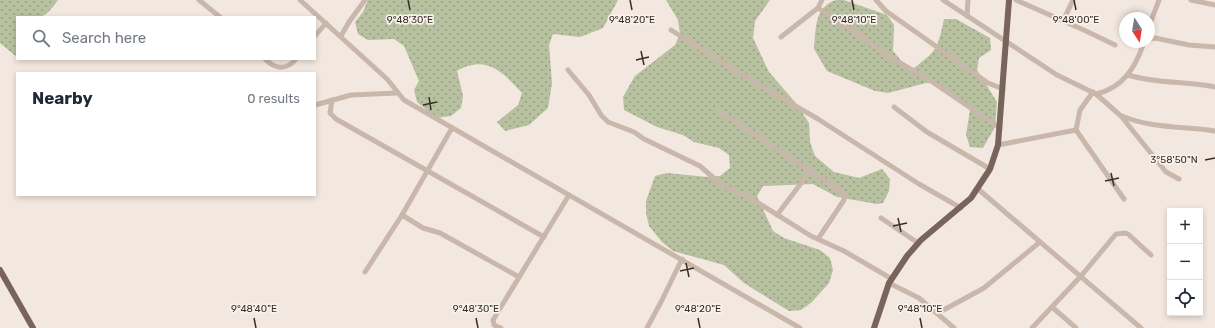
<!DOCTYPE html>
<meta charset="utf-8">
<style>
:root{--surface:#fff;--page:#f6f6f7;--text:#1f2937;--muted:#747a83;--line:#e0e1e3}
body{margin:0;font-family:Rubik,sans-serif;background:var(--page);color:var(--text)}
.controls{position:absolute;right:12px;bottom:12px;display:grid;overflow:hidden;border-radius:0px;box-shadow:0 2px 6px #0003}
.controls button{width:36px;height:36px;display:grid;place-items:center;padding:0;border:0;border-bottom:1px solid var(--line);background:var(--surface);color:var(--text);font:20px sans-serif}
.compass{position:absolute;left:1119px;top:12px;width:36px;height:36px;border-radius:50%;background:var(--surface);box-shadow:0 2px 6px #0003;rotate:168deg}
.list{margin:0;padding:0;list-style:none}
h2{display:flex;justify-content:space-between;align-items:center;height:52px;margin:0;padding:0 16px;font-size:17px}
h2 small{font-size:13px;font-weight:400;color:var(--muted)}
.icon{flex:none;width:22px;height:22px;fill:none;stroke:currentColor;stroke-width:2;stroke-linecap:round;stroke-linejoin:round}
.map{position:relative;flex:none;width:1215px;height:328px;overflow:hidden}
.search{position:absolute;background:var(--surface);box-shadow:0 2px 6px #0003;left:16px;top:16px;width:300px;height:44px;display:flex;align-items:center;gap:10px;box-sizing:border-box;padding:0 14px;border-radius:0px;color:var(--muted);font-size:15px}
.panel{position:absolute;background:var(--surface);box-shadow:0 2px 6px #0003;left:16px;top:72px;width:300px;height:124px;border-radius:0px}
.map>svg:first-child{display:block}
</style>
<div class="map">
<svg width="1215" height="328" viewBox="0 0 1215 328">
<defs>
<pattern id="grass-dots" width="8" height="8" patternUnits="userSpaceOnUse"><rect width="8" height="8" fill="#b7c09f"/><path d="M2 2h.1M6 6h.1" fill="none" stroke="#969c82" stroke-width="1.8" stroke-linecap="round"/></pattern>
</defs>
<rect width="100%" height="100%" fill="#f2e8df"/>
<g fill="url(#grass-dots)">
<path d="M0,0H58C43,21 42,17 17,17V57L0,43Z"/>
<path d="M368,0H618L603,28L580,37L553,34L549,45L552,83L548,108L529,125L505,131L497,122L518,105L522,93C503,72 486,54 457,71L463,96L461,108L451,116L436,118L417,102L414,90L419,81L404,46L394,39L368,40L358,34L355,22L363,12Z"/>
<polygon points="666,0 770,0 755,21 753,38 769,72 795,102 809,123 810,142 815,156 834,172 859,178 882,169 890,179 889,191 883,203 877,204 837,197 813,184 763,186 757,196 773,231 784,238 820,250 830,258 833,270 829,283 812,302 801,310 789,311 744,283 724,265 673,251 662,242 649,226 646,213 646,201 655,176 667,173 707,177 720,176 730,168 729,155 719,148 694,142 683,135 657,127 624,110 623,97 635,76 675,45 680,34 678,20"/>
<path d="M836,0H844L887,15L894,25L893,51L910,71C936,51 937,52 944,19H956L990,38L991,50L979,58L977,70L997,102L995,127L983,148L970,147L966,135L970,110L939,84L926,83L888,93L875,91L827,71L814,49C816,29 814,7 836,0Z"/>
</g>
<g fill="none" stroke-linecap="round" stroke-linejoin="round">
<g stroke="#cab7ab" stroke-width="5">
<polyline points="199,0 220,17"/>
<polyline points="300,0 387,79 404,100 800,328"/>
<polyline points="876,0 886,11 988,83 1003,89"/>
<polyline points="943,0 1057,75 1096,94 1121,116 1166,172 1179,179"/>
<polyline points="1016,0 1086,31 1115,45"/>
<polyline points="1191,0 1215,5"/>
<polyline points="818,8 862,37 888,56 931,81 1000,128"/>
<polyline points="967,16 968,0"/>
<polyline points="1063,21 1073,0"/>
<polyline points="1149,26 1159,0"/>
<polyline points="671,30 744,76 818,119 919,184 961,208"/>
<polyline points="315,36 326,23"/>
<polyline points="341,36 349,22 365,0"/>
<polyline points="781,37 818,8 822,0"/>
<polyline points="1149,39 1155,38 1189,45 1215,47"/>
<path d="M265,59C275,69 286,71 296,59"/>
<polyline points="568,70 589,95 601,115 608,122 634,132 644,139 700,166 723,186 749,197 811,236 844,251 892,279"/>
<path d="M1128,75C1157,84 1185,81 1215,87"/>
<path d="M1096,94C1123,88 1136,67 1144,42"/>
<polyline points="332,100 330,113 336,119 544,237"/>
<polyline points="315,105 351,95 397,93"/>
<polyline points="894,107 927,132 990,169"/>
<polyline points="719,111 841,191 845,195 844,200 818,239"/>
<path d="M1122,116C1152,129 1184,126 1215,131"/>
<polyline points="1076,130 1124,199"/>
<polyline points="998,145 1076,130 1080,110 1093,92"/>
<polyline points="978,189 1141,328"/>
<polyline points="402,215 423,228 440,233 519,277"/>
<polyline points="777,215 811,170"/>
<polyline points="881,218 918,243"/>
<polyline points="365,272 402,215 452,128"/>
<polyline points="889,283 919,298 954,328"/>
<polyline points="1052,307 1076,328"/>
<polyline points="938,313 984,288 1040,242"/>
<polyline points="501,328 494,325 493,320 569,195"/>
<polyline points="647,328 661,302 682,259"/>
<polyline points="1032,328 1081,276 1116,234 1125,233 1128,234 1151,255"/>
</g>
<g stroke="#79645c" stroke-width="6">
<polyline points="0,270 33,328"/>
<polyline points="874,328 889,283 907,256 921,240 971,198 990,169 998,145 1009,0"/>
</g>
</g>
<path fill="none" stroke="#382d2a" stroke-width="1.5" d="M408,0L410,10M630,0L632,10M852,0L854,10M1074,0L1076,10M641,51L644,65M636,60L649,57M429,97L431,110M423,105L437,102M1205,160L1215,158M1111,173L1114,186M1105,181L1119,178M898,218L901,232M893,226L907,223M686,263L689,277M680,271L694,268M254,318L256,328M476,318L478,328M698,318L700,328M920,318L922,328"/>
<g font-size="10" text-anchor="middle" fill="#382d2a" stroke="#f9f2eb" stroke-width="3.5" stroke-linejoin="round" paint-order="stroke">
<text x="410" y="23">9°48'30"E</text>
<text x="632" y="23">9°48'20"E</text>
<text x="854" y="23">9°48'10"E</text>
<text x="1076" y="23">9°48'00"E</text>
<text x="1174" y="163">3°58'50"N</text>
<text x="254" y="312">9°48'40"E</text>
<text x="476" y="312">9°48'30"E</text>
<text x="698" y="312">9°48'20"E</text>
<text x="920" y="312">9°48'10"E</text>
</g>
</svg>
<div class="controls">
<button>+</button>
<button>−</button>
<button><svg class="icon" aria-label="locate" viewBox="0 0 24 24"><circle cx="12" cy="12" r="6"/><path d="M12 2v4M12 18v4M2 12h4M18 12h4"/></svg></button>
</div>
<svg class="compass" viewBox="-18 -18 36 36"><path d="M0-13l5 13h-10z" fill="#e53935"/><path d="M0 13l5-13h-10z" fill="#747a83"/></svg>
<div class="search"><svg class="icon" aria-label="search" viewBox="0 0 24 24"><circle cx="10" cy="10" r="6"/><path d="M15 15l6 6"/></svg>Search here</div>
<section class="panel">
<h2>Nearby<small>0 results</small></h2>
<ul class="list">
</ul>
</section>
</div>
